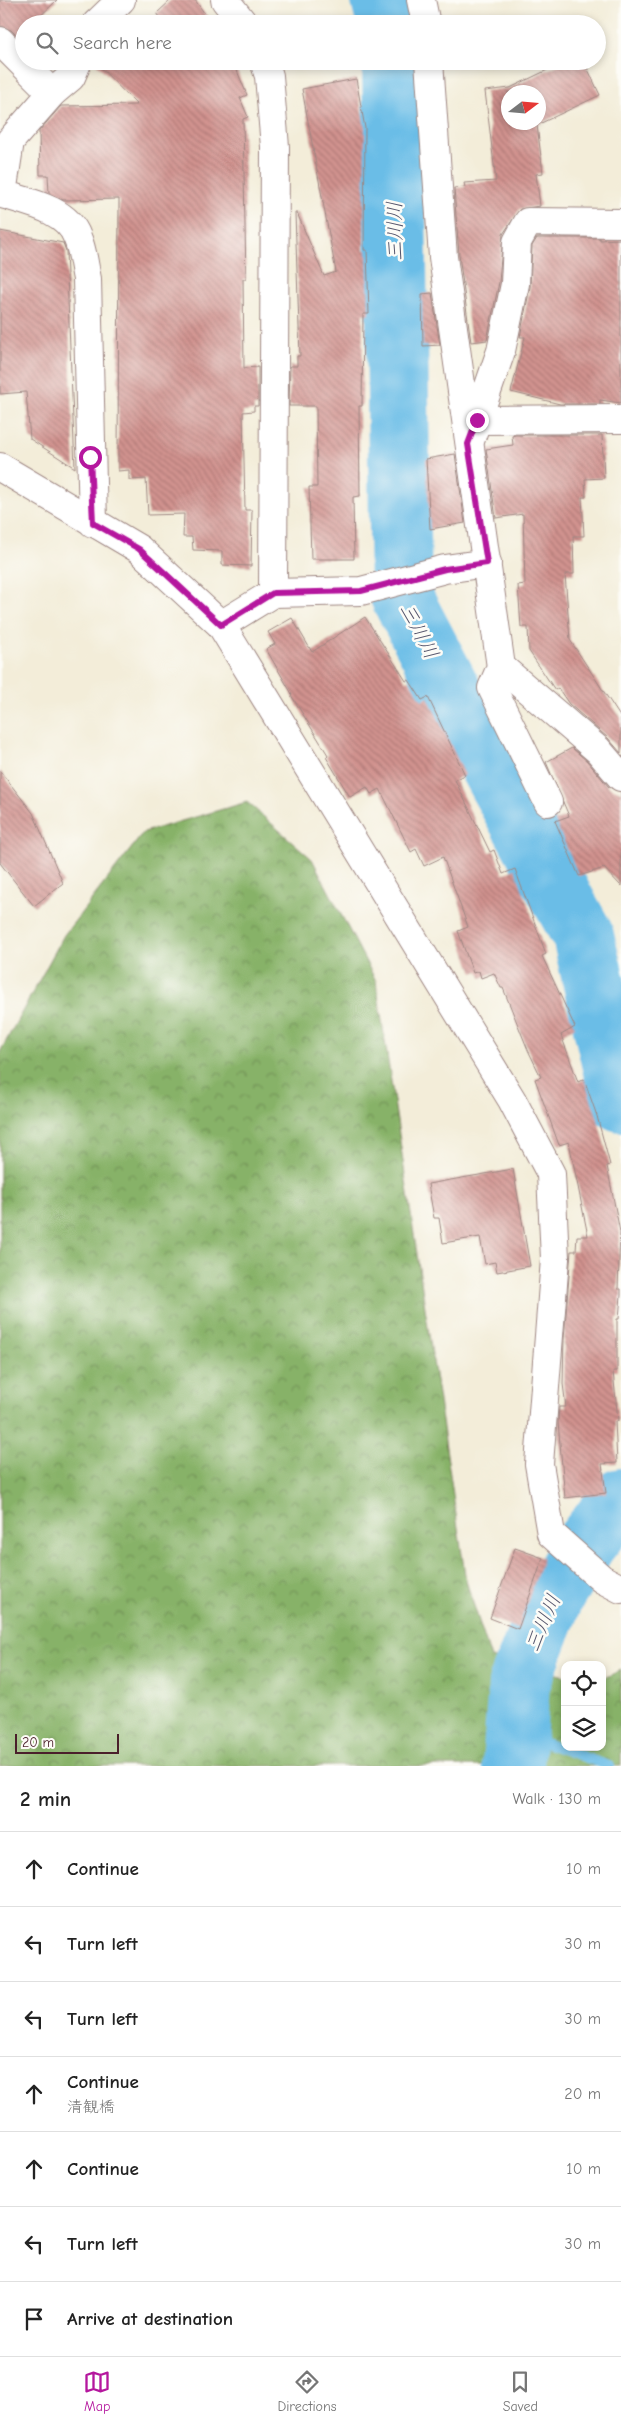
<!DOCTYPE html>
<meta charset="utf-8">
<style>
:root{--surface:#fff;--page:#f6f6f6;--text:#222;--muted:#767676;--line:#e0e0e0;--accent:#b5179e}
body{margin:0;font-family:"Comic Neue","Klee One",sans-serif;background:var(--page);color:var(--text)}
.controls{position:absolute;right:15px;bottom:15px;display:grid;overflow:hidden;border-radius:10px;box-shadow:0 2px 8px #0003}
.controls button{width:45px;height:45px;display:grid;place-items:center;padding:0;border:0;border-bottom:1px solid var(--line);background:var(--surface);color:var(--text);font:25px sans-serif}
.compass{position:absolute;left:501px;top:85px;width:45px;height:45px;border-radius:50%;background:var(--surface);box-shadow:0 2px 8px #0003;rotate:74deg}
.scale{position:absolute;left:15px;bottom:12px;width:104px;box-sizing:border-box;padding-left:5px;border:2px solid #4a1f2b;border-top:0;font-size:14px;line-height:18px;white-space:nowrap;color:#4a1f2b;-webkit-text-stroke:4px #fdfcf7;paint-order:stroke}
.stop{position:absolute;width:15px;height:15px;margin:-11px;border:4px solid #b5179e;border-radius:50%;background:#fff}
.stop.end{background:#b5179e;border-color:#fff;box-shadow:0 1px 5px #0008}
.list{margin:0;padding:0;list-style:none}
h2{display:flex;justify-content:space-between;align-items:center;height:65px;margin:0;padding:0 20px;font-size:21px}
h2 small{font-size:16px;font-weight:400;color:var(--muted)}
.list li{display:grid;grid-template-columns:32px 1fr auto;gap:15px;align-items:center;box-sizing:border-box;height:75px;padding:0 20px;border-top:1px solid var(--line)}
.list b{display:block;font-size:19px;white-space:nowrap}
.list p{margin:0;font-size:16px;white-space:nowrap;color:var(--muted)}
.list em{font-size:16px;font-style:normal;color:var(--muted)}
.icon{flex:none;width:28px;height:28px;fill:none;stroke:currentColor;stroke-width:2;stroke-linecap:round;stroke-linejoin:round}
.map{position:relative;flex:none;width:621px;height:1766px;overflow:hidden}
.search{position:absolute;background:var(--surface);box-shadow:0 2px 8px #0003;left:15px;right:15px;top:15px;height:55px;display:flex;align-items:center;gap:12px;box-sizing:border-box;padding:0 18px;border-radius:28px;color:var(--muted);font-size:19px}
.sheet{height:590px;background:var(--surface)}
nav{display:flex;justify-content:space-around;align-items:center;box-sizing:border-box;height:70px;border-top:1px solid var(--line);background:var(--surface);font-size:14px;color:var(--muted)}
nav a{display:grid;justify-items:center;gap:2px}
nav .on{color:var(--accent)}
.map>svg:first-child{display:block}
</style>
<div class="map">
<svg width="621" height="1766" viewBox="0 0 621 1766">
<defs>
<pattern id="forest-crowns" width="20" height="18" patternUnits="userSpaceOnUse" patternTransform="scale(1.25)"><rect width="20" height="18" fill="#87b268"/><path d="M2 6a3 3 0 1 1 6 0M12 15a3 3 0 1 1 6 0" fill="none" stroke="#709056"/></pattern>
<pattern id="building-back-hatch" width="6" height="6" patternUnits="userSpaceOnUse" patternTransform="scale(1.25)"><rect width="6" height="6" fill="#d1938f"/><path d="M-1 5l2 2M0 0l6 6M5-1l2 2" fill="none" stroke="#ac7775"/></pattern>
</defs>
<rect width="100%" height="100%" fill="#fdfcf7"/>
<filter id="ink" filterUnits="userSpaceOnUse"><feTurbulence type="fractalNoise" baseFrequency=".02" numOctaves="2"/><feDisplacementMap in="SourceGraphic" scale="10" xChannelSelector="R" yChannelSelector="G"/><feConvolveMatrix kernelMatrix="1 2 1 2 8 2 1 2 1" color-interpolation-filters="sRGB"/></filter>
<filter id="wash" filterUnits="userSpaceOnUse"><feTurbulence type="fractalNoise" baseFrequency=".0096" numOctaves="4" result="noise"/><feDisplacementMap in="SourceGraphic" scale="20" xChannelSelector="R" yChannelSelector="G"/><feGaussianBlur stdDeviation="1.12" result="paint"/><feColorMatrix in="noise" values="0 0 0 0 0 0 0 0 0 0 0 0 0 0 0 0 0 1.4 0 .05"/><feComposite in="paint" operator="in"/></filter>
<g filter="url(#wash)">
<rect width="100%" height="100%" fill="#f3edd9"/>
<polygon fill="url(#forest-crowns)" stroke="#68684a" points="247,802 312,859 376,981 466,1581 491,1658 565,1676 565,1747 602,1747 602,1679 621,1670 621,1766 0,1766 0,1052 64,935 144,832"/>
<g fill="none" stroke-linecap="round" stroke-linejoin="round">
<polyline stroke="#6bbde7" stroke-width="10" points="515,1732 609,1766"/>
<g stroke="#6bbde7" stroke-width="62">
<polyline points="382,0 388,24"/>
<polyline points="393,61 401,596 494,774 583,936 621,1101"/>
<polyline points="513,1766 519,1684 552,1598 585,1544 621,1499"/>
</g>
</g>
<g id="blocks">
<g fill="url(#building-back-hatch)" fill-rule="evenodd">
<polygon points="0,0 57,0 32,24 24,24 24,32 18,37 11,30 0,26"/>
<polygon points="171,0 195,0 212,24 165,24 157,13"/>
<polygon points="94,61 233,61 247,95 240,98 248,117 243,119 246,279 243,279 244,368 258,367 258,406 254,406 254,411 243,412 245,510 252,510 251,566 222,565 222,551 193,550 192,537 183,537 184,514 148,515 146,479 129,480 129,470 118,471 119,199 63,200 49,193 48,175 40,175 39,131 61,106 137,105"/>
<path d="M566,61H584L600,95L537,125L543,173L536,174L540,206L520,209L503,234L499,282L487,340L471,342L459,255L454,188L465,187L464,183L496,181L485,91L510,88ZM508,92H538V122H508Z"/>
<polygon points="356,79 365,128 364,250 367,250 369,314 363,314 362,406 359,406 360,496 353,497 354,559 311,559 309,487 317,487 316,406 289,406 290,366 297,366 297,356 300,356 295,213 297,213 324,276 336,272 302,89"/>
<polygon points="0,231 63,243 66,251 75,468 30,439 26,392 0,394"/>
<polygon points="537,238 600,238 600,240 621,239 621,403 600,400 600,404 560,404 511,392 525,337 520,337 530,287 532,246"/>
<polygon points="432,293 440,345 423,346 422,294"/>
<polygon points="515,435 602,435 604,478 585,479 586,497 582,497 584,536 573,536 574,574 565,574 570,640 621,718 621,753 608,738 569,704 558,688 555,690 529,651 528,627 521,627 518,585 525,584 523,514 496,518 486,449 513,445 512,436"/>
<polygon points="455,454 465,523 430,529 426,459"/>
<polygon points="365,617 406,681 409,680 422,700 428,697 465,775 455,780 490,852 494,850 503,874 515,869 546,954 542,956 575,1027 561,1035 578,1082 584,1079 597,1116 610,1165 607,1166 620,1232 618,1289 621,1289 621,1295 619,1319 617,1319 617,1371 613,1371 618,1421 615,1421 617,1463 602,1464 606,1493 565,1498 558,1422 559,1407 566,1407 563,1384 564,1339 571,1251 576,1251 577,1236 588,1236 569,1142 559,1145 535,1079 541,1077 528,1050 503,988 501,988 494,973 481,978 479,971 473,973 458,931 468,927 443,857 424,866 416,849 411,852 380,789 371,794 367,787 350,797 326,757 328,755 291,695 292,694 266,649 275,644 268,632 292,618 312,652"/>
<polygon points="572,748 587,761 609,787 621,792 621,886 604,868 579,876 555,821 569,816 546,762"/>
<polygon points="0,771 33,813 63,883 34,906 0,863"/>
<polygon points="513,1169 530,1266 497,1272 495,1262 485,1264 480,1237 443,1243 439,1218 434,1218 428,1184"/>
<polygon points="515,1548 543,1558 518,1629 490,1618"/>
</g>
</g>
</g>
<g filter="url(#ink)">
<use href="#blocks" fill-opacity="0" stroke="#9e8682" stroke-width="1"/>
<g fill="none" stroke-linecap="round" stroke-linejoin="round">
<g stroke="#9e8682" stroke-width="30">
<g id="minor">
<polyline points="225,0 244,24"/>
<polyline points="421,0 426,24"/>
<polyline points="96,24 121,0"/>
<polyline points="0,41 52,93"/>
<path d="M78,61L71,77L52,93L10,141L2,194C27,202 67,209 77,237C83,250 84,265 87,279L93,523"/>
<polyline points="264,61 269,76 275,147 273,593"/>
<polyline points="429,61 443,257 501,667 598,750 621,777"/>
<polyline points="477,420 621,419"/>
<polyline points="471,438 501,351 515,284 517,242 528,222 621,223"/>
<polyline points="487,563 445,569 361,591 273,593 221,625 512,1100 551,1174 555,1259 539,1464 551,1534 602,1579 621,1589"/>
<polyline points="501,667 492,688 548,802"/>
</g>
</g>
<g stroke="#9e8682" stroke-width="30">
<polyline id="tertiary" points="0,467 139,549 221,625"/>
</g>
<use href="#minor" stroke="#fff" stroke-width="28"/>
<use href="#tertiary" stroke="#fff" stroke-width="28"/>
</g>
</g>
<g fill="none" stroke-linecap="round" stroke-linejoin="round" filter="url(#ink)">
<polyline stroke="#b5179e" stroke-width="6" points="90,457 93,523 139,549 221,625 273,593 361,591 445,569 487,563 468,444 477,420"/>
</g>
<g text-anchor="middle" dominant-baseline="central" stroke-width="5" stroke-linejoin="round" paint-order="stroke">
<g font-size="20" font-style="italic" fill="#56566d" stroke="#fdfcf7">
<text transform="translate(395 231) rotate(-91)">三川川</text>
<text transform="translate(419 631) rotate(62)">三川川</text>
<text transform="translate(543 1623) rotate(-67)">三川川</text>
</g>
</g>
</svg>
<div class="controls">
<button><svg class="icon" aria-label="locate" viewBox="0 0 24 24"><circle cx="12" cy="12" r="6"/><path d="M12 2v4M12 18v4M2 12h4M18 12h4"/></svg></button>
<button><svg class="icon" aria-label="layers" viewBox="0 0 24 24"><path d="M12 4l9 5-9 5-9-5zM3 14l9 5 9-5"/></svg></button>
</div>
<svg class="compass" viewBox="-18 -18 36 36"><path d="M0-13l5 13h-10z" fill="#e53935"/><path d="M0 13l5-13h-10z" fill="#767676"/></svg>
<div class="scale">20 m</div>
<div class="stop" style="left:90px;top:457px"></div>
<div class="stop end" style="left:477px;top:420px"></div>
<div class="search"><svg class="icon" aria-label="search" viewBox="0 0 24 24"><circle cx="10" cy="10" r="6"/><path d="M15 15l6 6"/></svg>Search here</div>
</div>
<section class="sheet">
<h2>2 min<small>Walk · 130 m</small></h2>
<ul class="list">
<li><svg class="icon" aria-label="ahead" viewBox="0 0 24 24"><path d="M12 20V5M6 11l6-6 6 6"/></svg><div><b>Continue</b></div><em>10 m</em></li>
<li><svg class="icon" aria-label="left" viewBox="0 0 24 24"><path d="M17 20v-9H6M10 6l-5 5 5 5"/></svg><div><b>Turn left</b></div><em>30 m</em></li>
<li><svg class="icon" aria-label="left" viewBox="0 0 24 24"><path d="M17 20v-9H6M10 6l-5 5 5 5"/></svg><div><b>Turn left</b></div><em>30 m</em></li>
<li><svg class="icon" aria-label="ahead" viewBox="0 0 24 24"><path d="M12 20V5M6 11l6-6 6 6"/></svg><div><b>Continue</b><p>清観橋</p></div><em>20 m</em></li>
<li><svg class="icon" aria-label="ahead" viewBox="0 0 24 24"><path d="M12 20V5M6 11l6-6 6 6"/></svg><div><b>Continue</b></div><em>10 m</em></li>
<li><svg class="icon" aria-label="left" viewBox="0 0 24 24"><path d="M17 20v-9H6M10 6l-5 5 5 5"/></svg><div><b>Turn left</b></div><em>30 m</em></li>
<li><svg class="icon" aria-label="arrive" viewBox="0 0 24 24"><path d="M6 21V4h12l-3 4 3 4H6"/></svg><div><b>Arrive at destination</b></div></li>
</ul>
</section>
<nav>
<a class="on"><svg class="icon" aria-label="map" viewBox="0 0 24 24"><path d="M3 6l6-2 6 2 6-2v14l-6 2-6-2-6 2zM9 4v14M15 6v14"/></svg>Map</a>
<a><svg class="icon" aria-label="directions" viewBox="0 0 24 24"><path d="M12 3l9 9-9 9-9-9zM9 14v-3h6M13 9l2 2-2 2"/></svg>Directions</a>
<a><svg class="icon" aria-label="saved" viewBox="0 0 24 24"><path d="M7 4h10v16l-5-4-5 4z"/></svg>Saved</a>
</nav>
